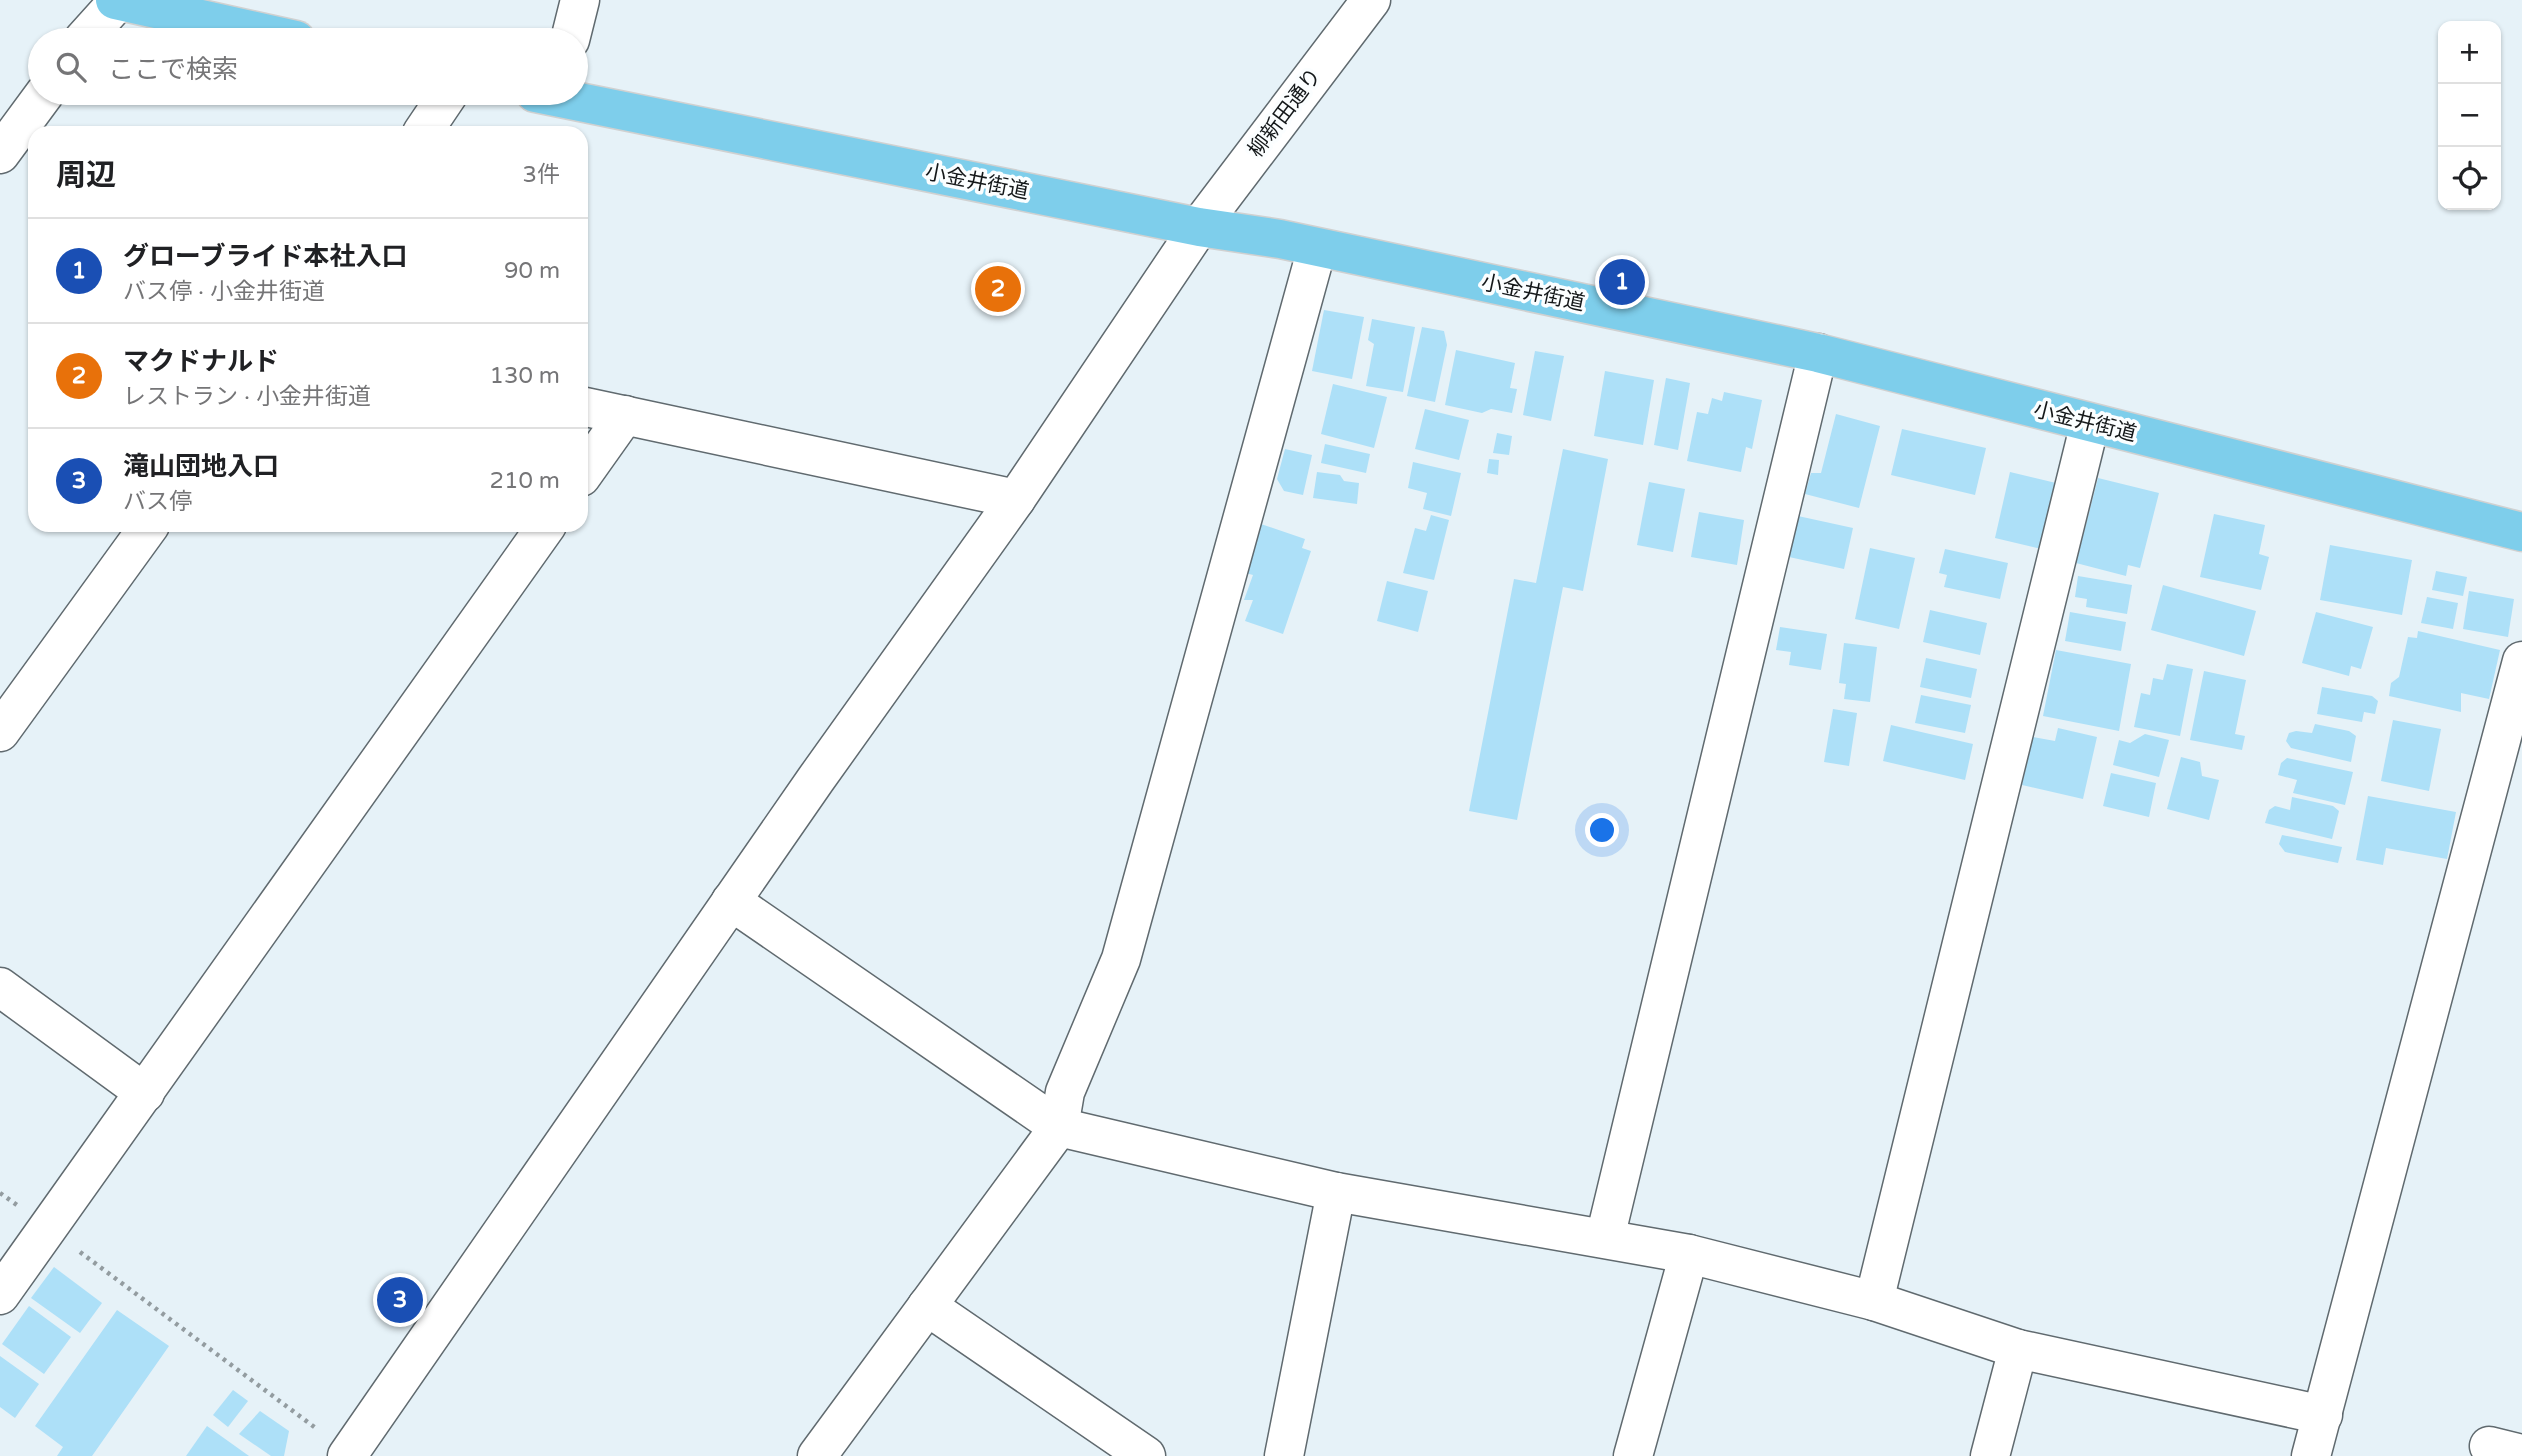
<!DOCTYPE html>
<html lang="ja">
<meta charset="utf-8">
<style>
:root{--surface:#fff;--page:#f2f2f2;--text:#202124;--muted:#757577;--line:#e0e0e0;--accent:#b45309}
body{margin:0;font-family:"Varela Round","Noto Sans JP",sans-serif;background:var(--page);color:var(--text)}
.controls{position:absolute;right:21px;top:21px;display:grid;overflow:hidden;border-radius:14px;box-shadow:0 2px 5px #0004}
.controls button{width:63px;height:63px;display:grid;place-items:center;padding:0;border:0;border-bottom:2px solid var(--line);background:var(--surface);color:var(--text);font:35px sans-serif}
.you{position:absolute;left:1603px;top:831px;width:24px;height:24px;margin:-18px;border:5px solid #fff;border-radius:50%;background:#1a73e8;box-shadow:0 0 0 10px #1a73e833}
.badge{display:grid;place-items:center;width:46px;height:46px;border-radius:50%;background:var(--accent);color:#fff;font-size:23px;font-weight:700}
.pin{position:absolute;translate:-50% -50%;border:4px solid #fff;box-shadow:0 2px 7px #0006}
.list{margin:0;padding:0;list-style:none}
h2{display:flex;justify-content:space-between;align-items:center;height:91px;margin:0;padding:0 28px;font-size:30px}
h2 small{font-size:23px;font-weight:400;color:var(--muted)}
.list li{display:grid;grid-template-columns:46px 1fr auto;gap:21px;align-items:center;box-sizing:border-box;height:105px;padding:0 28px;border-top:2px solid var(--line)}
.list b{display:block;font-size:26px;white-space:nowrap}
.list p{margin:0;font-size:23px;white-space:nowrap;color:var(--muted)}
.list em{font-size:23px;font-style:normal;color:var(--muted)}
.icon{flex:none;width:38px;height:38px;fill:none;stroke:currentColor;stroke-width:2;stroke-linecap:round;stroke-linejoin:round}
.map{position:relative;flex:none;width:2522px;height:1456px;overflow:hidden}
.search{position:absolute;background:var(--surface);box-shadow:0 2px 5px #0004;left:28px;top:28px;width:560px;height:77px;display:flex;align-items:center;gap:18px;box-sizing:border-box;padding:0 24px;border-radius:38px;color:var(--muted);font-size:26px}
.panel{position:absolute;background:var(--surface);box-shadow:0 2px 5px #0004;left:28px;top:126px;width:560px;height:406px;border-radius:21px}
.map>svg:first-child{display:block}
</style>
<div class="map">
<svg width="2522" height="1456" viewBox="0 0 2522 1456">
<rect width="100%" height="100%" fill="#e6f2f8"/>
<g fill="#ade0f8">
<polygon points="1324,310 1364,317 1352,379 1312,371"/>
<polygon points="1372,319 1415,327 1403,392 1366,386 1374,344 1368,340"/>
<polygon points="1422,327 1444,331 1447,345 1435,402 1407,396"/>
<polygon points="1456,350 1515,363 1510,388 1517,389 1512,413 1491,409 1482,413 1445,405"/>
<polygon points="1535,351 1564,356 1551,421 1523,415"/>
<polygon points="1605,371 1654,380 1643,445 1594,436"/>
<polygon points="1666,378 1690,383 1678,450 1654,445"/>
<polygon points="1333,384 1387,397 1374,448 1321,434"/>
<polygon points="1724,392 1762,400 1752,449 1746,447 1741,472 1687,461 1697,412 1708,414 1712,398 1722,401"/>
<polygon points="1425,409 1469,420 1459,460 1415,449"/>
<polygon points="1836,414 1880,426 1859,508 1805,494 1811,473 1821,473"/>
<polygon points="1902,429 1986,448 1975,495 1891,475"/>
<polygon points="1497,433 1512,436 1509,455 1493,453"/>
<polygon points="1325,444 1370,454 1366,473 1321,463"/>
<polygon points="1285,449 1312,455 1303,495 1284,491 1277,479"/>
<polygon points="1563,449 1608,459 1583,591 1563,587 1517,820 1469,811 1514,579 1536,583"/>
<polygon points="1489,459 1499,460 1498,475 1487,473"/>
<polygon points="1413,462 1461,473 1451,516 1423,509 1427,493 1408,488"/>
<polygon points="1317,472 1340,475 1344,481 1359,483 1357,504 1313,498"/>
<polygon points="2010,472 2056,483 2041,549 1995,538"/>
<polygon points="2098,478 2159,493 2140,568 2128,565 2126,576 2076,563"/>
<polygon points="1649,482 1685,489 1673,552 1637,545"/>
<polygon points="1699,512 1744,520 1737,565 1691,557"/>
<polygon points="2214,514 2265,525 2259,554 2269,557 2261,590 2200,577"/>
<polygon points="1431,515 1449,520 1434,580 1403,573 1415,528 1426,531"/>
<polygon points="1798,516 1853,528 1844,569 1789,557"/>
<polygon points="1258,523 1305,539 1302,548 1311,551 1283,634 1245,621 1253,600 1244,600 1253,575 1242,572"/>
<polygon points="2330,545 2412,560 2402,615 2320,600"/>
<polygon points="1870,548 1915,558 1899,629 1855,619"/>
<polygon points="1945,549 2008,563 2000,599 1944,587 1947,575 1939,573"/>
<polygon points="2436,571 2467,577 2463,596 2432,590"/>
<polygon points="2078,576 2132,585 2127,614 2086,607 2087,599 2075,597"/>
<polygon points="1387,581 1428,591 1418,632 1377,621"/>
<polygon points="2163,585 2256,611 2244,656 2151,630"/>
<polygon points="2469,591 2514,599 2508,637 2463,629"/>
<polygon points="2427,597 2458,603 2453,629 2421,623"/>
<polygon points="1930,610 1987,623 1980,655 1923,642"/>
<polygon points="2070,612 2126,622 2121,651 2065,641"/>
<polygon points="2316,612 2373,627 2361,669 2351,666 2349,676 2302,663"/>
<polygon points="1780,627 1827,634 1821,670 1789,665 1791,652 1776,650"/>
<polygon points="2418,631 2500,650 2489,699 2461,693 2461,712 2389,696 2391,683 2399,677 2408,637 2417,638"/>
<polygon points="1844,643 1877,647 1870,702 1844,699 1846,684 1839,683"/>
<polygon points="2056,650 2131,664 2119,731 2043,716"/>
<polygon points="1926,658 1977,669 1971,698 1920,687"/>
<polygon points="2167,664 2193,669 2180,736 2134,727 2141,693 2150,695 2153,678 2163,680"/>
<polygon points="2204,671 2246,680 2235,734 2245,736 2242,750 2190,740"/>
<polygon points="2322,687 2372,696 2378,701 2375,714 2364,712 2362,722 2317,714"/>
<polygon points="1921,695 1971,705 1965,733 1915,723"/>
<polygon points="1833,709 1857,713 1849,766 1824,762"/>
<polygon points="2393,720 2441,729 2429,791 2381,781"/>
<polygon points="2315,724 2349,731 2356,736 2351,762 2291,748 2286,741 2289,733 2296,731 2312,733"/>
<polygon points="1891,725 1973,744 1965,780 1883,761"/>
<polygon points="2058,728 2097,737 2083,799 2022,785 2033,737 2055,741"/>
<polygon points="2145,734 2169,740 2159,777 2113,765 2119,740 2130,743"/>
<polygon points="2181,757 2200,762 2202,776 2219,780 2209,820 2167,809"/>
<polygon points="2287,758 2353,772 2345,805 2293,793 2297,780 2278,775 2281,763"/>
<polygon points="2111,773 2156,783 2149,817 2103,806"/>
<polygon points="2368,796 2456,812 2447,859 2386,848 2383,865 2356,860"/>
<polygon points="2292,797 2333,806 2339,811 2332,839 2265,823 2269,810 2275,806 2290,810"/>
<polygon points="2282,835 2342,847 2338,863 2285,852 2279,844"/>
<polygon points="54,1267 102,1303 80,1333 31,1298"/>
<polygon points="29,1306 71,1337 44,1374 2,1344"/>
<polygon points="117,1310 169,1346 92,1456 57,1456 63,1447 35,1426"/>
<polygon points="0,1356 39,1384 15,1418 0,1407"/>
<polygon points="233,1390 248,1401 228,1427 213,1415"/>
<polygon points="260,1411 289,1431 284,1456 271,1456 239,1434"/>
<polygon points="207,1426 249,1456 186,1456"/>
</g>
<g fill="none" stroke-linecap="round" stroke-linejoin="round">
<g stroke="#606a6f" stroke-width="41">
<g id="minor">
<polyline points="83,40 119,0"/>
<polyline points="570,40 580,0"/>
<polyline points="422,133 449,93"/>
<polyline points="0,154 45,93"/>
<polyline points="1199,227 1371,0"/>
<polyline points="581,406 1016,499"/>
<polyline points="581,477 625,415"/>
<polyline points="0,732 150,525"/>
<polyline points="731,901 1059,1127 1336,1192 1689,1254 1874,1301 2018,1349 2323,1415"/>
<polyline points="0,987 145,1093"/>
<polyline points="1605,1238 1818,353"/>
<polyline points="0,1295 547,525"/>
<polyline points="1874,1301 2090,423"/>
<polyline points="927,1306 1146,1456"/>
<polyline points="2489,1446 2522,1454"/>
<polyline points="817,1456 1059,1127 1065,1092 1121,959 1317,248"/>
<polyline points="1284,1456 1336,1192"/>
<polyline points="1633,1456 1689,1254"/>
<polyline points="1990,1456 2018,1349"/>
<polyline points="2311,1456 2522,661"/>
</g>
</g>
<g stroke="#606a6f" stroke-width="41">
<polyline id="tertiary" points="347,1456 816,779 1016,499 1199,227"/>
</g>
<g stroke="#d0d1d1" stroke-width="41">
<g id="primary">
<polyline points="115,0 296,40"/>
<polyline points="535,93 1199,227 1280,239 1818,353 2522,532"/>
</g>
</g>
<g stroke="#939ca0" stroke-width="4.5" stroke-dasharray="3.5 5" stroke-linecap="butt">
<polyline points="0,1193 17,1205"/>
<polyline points="80,1252 317,1429"/>
</g>
<use href="#minor" stroke="#fff" stroke-width="38"/>
<use href="#tertiary" stroke="#fff" stroke-width="38"/>
<use href="#primary" stroke="#7eceeb" stroke-width="38"/>
</g>
<g text-anchor="middle" dominant-baseline="central" stroke-width="7" stroke-linejoin="round" paint-order="stroke">
<g font-size="21" fill="#14181a" stroke="#fbfeff">
<text transform="translate(1285 113) rotate(-53)">柳新田通り</text>
<text transform="translate(977 182) rotate(11)">小金井街道</text>
<text transform="translate(1533 293) rotate(12)">小金井街道</text>
<text transform="translate(2085 422) rotate(14)">小金井街道</text>
</g>
</g>
</svg>
<div class="controls">
<button>+</button>
<button>−</button>
<button><svg class="icon" aria-label="locate" viewBox="0 0 24 24"><circle cx="12" cy="12" r="6"/><path d="M12 2v4M12 18v4M2 12h4M18 12h4"/></svg></button>
</div>
<div class="you"></div>
<div class="pin badge" style="left:1622px;top:282px;background:#1a4fb4">1</div>
<div class="pin badge" style="left:998px;top:289px;background:#e8710a">2</div>
<div class="pin badge" style="left:400px;top:1300px;background:#1a4fb4">3</div>
<div class="search"><svg class="icon" aria-label="search" viewBox="0 0 24 24"><circle cx="10" cy="10" r="6"/><path d="M15 15l6 6"/></svg>ここで検索</div>
<section class="panel">
<h2>周辺<small>3件</small></h2>
<ul class="list">
<li><span class="badge" style="background:#1a4fb4">1</span><div><b>グローブライド本社入口</b><p>バス停 · 小金井街道</p></div><em>90 m</em></li>
<li><span class="badge" style="background:#e8710a">2</span><div><b>マクドナルド</b><p>レストラン · 小金井街道</p></div><em>130 m</em></li>
<li><span class="badge" style="background:#1a4fb4">3</span><div><b>滝山団地入口</b><p>バス停</p></div><em>210 m</em></li>
</ul>
</section>
</div>
